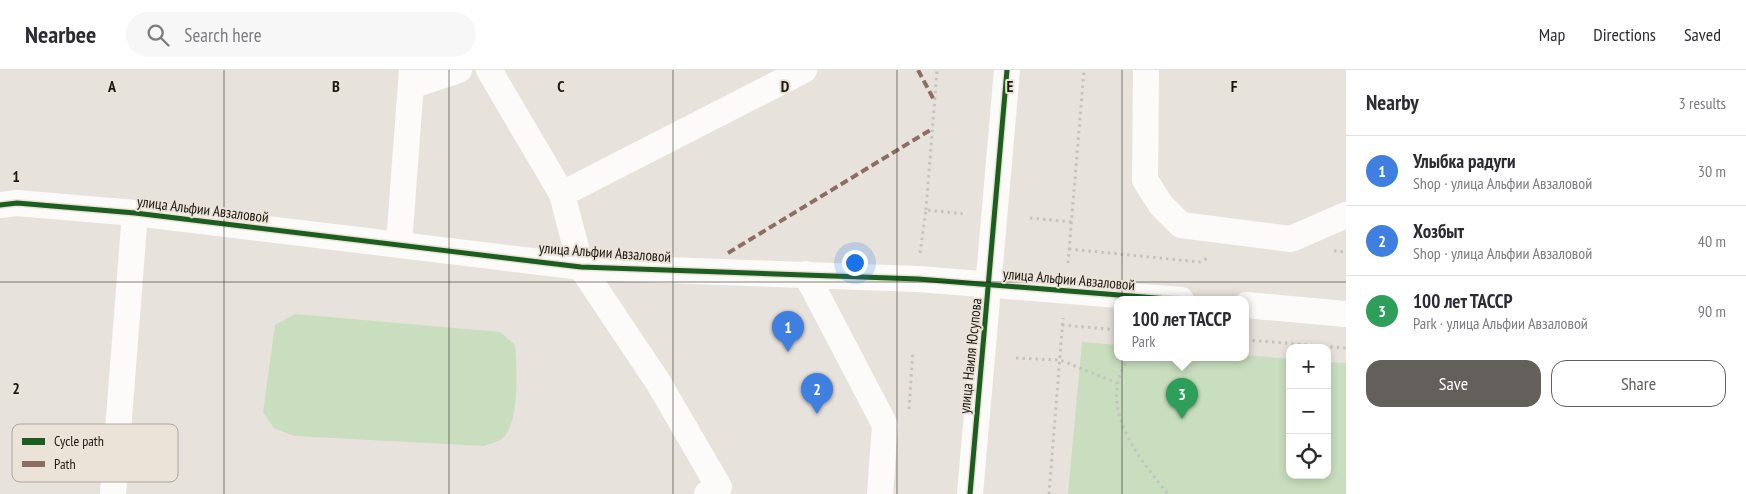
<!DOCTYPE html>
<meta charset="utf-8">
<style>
:root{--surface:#fff;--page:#f7f7f7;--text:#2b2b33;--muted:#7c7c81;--line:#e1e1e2;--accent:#635f5b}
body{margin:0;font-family:"PT Sans Narrow",sans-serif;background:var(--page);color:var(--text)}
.controls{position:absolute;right:15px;bottom:15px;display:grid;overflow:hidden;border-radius:10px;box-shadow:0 2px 8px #0003}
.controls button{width:45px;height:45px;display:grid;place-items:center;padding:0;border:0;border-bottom:1px solid var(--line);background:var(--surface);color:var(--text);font:25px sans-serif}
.you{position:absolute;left:854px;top:192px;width:18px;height:18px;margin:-12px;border:4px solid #fff;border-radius:50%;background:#1a73e8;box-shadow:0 0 0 8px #1a73e833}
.badge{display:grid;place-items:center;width:32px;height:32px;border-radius:50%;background:var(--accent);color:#fff;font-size:16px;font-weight:700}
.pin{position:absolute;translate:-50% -41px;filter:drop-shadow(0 1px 2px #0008)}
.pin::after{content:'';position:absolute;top:26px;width:18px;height:15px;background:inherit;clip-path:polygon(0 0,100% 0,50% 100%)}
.popup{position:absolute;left:1114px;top:226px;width:135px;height:65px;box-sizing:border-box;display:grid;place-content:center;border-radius:10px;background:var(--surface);filter:drop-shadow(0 1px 4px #0005);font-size:16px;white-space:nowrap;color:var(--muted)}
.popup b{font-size:19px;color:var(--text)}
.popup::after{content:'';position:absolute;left:50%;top:100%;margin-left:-10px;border:10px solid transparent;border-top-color:var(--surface)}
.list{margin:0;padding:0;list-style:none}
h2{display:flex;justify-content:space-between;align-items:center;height:65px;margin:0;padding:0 20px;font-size:21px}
h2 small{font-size:16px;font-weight:400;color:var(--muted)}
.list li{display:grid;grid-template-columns:32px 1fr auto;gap:15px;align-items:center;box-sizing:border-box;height:70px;padding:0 20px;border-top:1px solid var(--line)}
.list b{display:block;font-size:19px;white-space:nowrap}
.list p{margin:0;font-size:16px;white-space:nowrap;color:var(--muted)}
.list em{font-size:16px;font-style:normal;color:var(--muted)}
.actions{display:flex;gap:10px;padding:15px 20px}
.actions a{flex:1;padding:11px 0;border:1px solid var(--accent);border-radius:15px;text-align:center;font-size:18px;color:var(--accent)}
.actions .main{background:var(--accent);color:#fff}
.icon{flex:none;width:28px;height:28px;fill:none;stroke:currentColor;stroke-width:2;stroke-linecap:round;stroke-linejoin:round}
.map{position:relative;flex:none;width:1346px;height:424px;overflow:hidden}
header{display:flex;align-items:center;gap:30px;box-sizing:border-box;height:70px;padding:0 25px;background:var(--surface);border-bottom:1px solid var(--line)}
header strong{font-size:24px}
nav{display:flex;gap:28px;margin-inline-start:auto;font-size:18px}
.search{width:350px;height:45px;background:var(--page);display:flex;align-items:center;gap:12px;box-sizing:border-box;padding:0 18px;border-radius:28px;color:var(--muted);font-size:19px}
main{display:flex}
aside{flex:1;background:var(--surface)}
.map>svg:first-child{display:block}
</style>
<header>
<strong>Nearbee</strong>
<div class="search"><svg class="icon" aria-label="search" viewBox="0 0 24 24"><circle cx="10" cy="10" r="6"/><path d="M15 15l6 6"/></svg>Search here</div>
<nav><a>Map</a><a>Directions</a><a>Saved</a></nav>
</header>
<main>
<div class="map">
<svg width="1346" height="424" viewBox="0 0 1346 424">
<rect width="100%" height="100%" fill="#e8e2dc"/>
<g fill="#c8debe">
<path d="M295,244L500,262L515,275C517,297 520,354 502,369C497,372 489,374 484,376L294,366L274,358L263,342L275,255Z"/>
<polygon points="1082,272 1118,275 1118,288 1246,288 1246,285 1290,289 1290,405 1327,405 1327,292 1346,293 1346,424 1068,424"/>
</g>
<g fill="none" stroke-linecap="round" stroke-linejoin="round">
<g stroke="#c5c3c2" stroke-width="3" stroke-dasharray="2.5 4" stroke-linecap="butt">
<polyline points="926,140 937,0"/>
<polyline points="1030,148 1072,152"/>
<polyline points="1069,179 1200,192 1210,187"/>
<polyline points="1334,181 1346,182"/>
<polyline points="920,183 926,140 964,144"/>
<polyline points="1068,193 1084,0"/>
<polyline points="1062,255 1118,260"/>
<polyline points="1246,270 1346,278"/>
<polyline points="1016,288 1060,290 1117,313"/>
<path d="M1129,288C1095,335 1138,387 1168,424"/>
<polyline points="909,339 913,281"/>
<polyline points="1049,424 1063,248"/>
</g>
<g stroke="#fcfbfa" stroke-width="26">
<polyline points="489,0 562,124 804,0"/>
<polyline points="1146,0 1145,110 1161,135 1181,155 1291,169 1346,145"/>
<polyline points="411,16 459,0"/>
<polyline points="562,124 581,197 658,312 719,417 707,424"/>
<polyline points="0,135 17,133 135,143 581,197 918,209 1181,230"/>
<polyline points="399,174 412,0"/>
<polyline points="806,204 885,355 880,424"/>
<polyline points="1246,235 1346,244"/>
<polyline points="113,424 135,143"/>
<polyline points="970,424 1007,0"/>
</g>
<g stroke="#8d6e63" stroke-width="4" stroke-dasharray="8 4" stroke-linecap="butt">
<polyline points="918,0 934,30"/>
<polyline points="728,183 932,59"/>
</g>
<g stroke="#ece3d8" stroke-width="8">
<g id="cycleway">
<polyline points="0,135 17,133 135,143 581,197 918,209 1181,230"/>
<polyline points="970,424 1007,0"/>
</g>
</g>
<use href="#cycleway" stroke="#1b5e20" stroke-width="5"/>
</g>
<path fill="none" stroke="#1c1915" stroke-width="1" stroke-opacity="0.55" d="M224,0V424M449,0V424M673,0V424M897,0V424M1122,0V424M0,212H1346"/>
<g text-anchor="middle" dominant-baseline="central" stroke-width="4" stroke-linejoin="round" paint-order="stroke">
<g font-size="15" fill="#1c1915" stroke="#ece3d8">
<text transform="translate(203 139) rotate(7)">улица Альфии Авзаловой</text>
<text transform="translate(605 182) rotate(4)">улица Альфии Авзаловой</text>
<text transform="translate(1069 209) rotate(5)">улица Альфии Авзаловой</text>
<text transform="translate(970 286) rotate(-84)">улица Наиля Юсупова</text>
</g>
</g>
<rect x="12" y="354" width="166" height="58" rx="8" fill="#ece3d8" stroke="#aea69e" stroke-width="1"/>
<rect x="22" y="368" width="23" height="7" fill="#1b5e20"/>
<rect x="22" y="391" width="23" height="6" fill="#8d6e63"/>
<g font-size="14" fill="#1c1915">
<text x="54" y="376">Cycle path</text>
<text x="54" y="399">Path</text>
</g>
<g font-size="16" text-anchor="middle" font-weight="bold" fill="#1c1915" stroke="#ece3d8" stroke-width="4" stroke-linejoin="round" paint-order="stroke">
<text x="112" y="22">A</text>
<text x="336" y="22">B</text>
<text x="561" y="22">C</text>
<text x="785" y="22">D</text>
<text x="1010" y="22">E</text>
<text x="1234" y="22">F</text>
<text x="16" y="112">1</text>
<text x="16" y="324">2</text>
</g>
</svg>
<div class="controls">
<button>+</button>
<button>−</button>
<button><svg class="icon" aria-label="locate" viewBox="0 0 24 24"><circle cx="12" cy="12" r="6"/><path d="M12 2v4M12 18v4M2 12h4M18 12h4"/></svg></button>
</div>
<div class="you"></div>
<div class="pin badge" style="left:788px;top:282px;background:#3f7fe0">1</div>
<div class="pin badge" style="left:817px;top:344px;background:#3f7fe0">2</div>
<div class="pin badge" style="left:1182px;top:349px;background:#2e9e5b">3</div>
<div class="popup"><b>100 лет ТАССР</b>Park</div>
</div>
<aside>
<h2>Nearby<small>3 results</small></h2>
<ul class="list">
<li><span class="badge" style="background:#3f7fe0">1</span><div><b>Улыбка радуги</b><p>Shop · улица Альфии Авзаловой</p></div><em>30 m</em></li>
<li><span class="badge" style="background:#3f7fe0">2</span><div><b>Хозбыт</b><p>Shop · улица Альфии Авзаловой</p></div><em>40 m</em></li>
<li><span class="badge" style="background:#2e9e5b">3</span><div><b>100 лет ТАССР</b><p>Park · улица Альфии Авзаловой</p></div><em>90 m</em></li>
</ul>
<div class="actions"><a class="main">Save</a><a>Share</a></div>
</aside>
</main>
